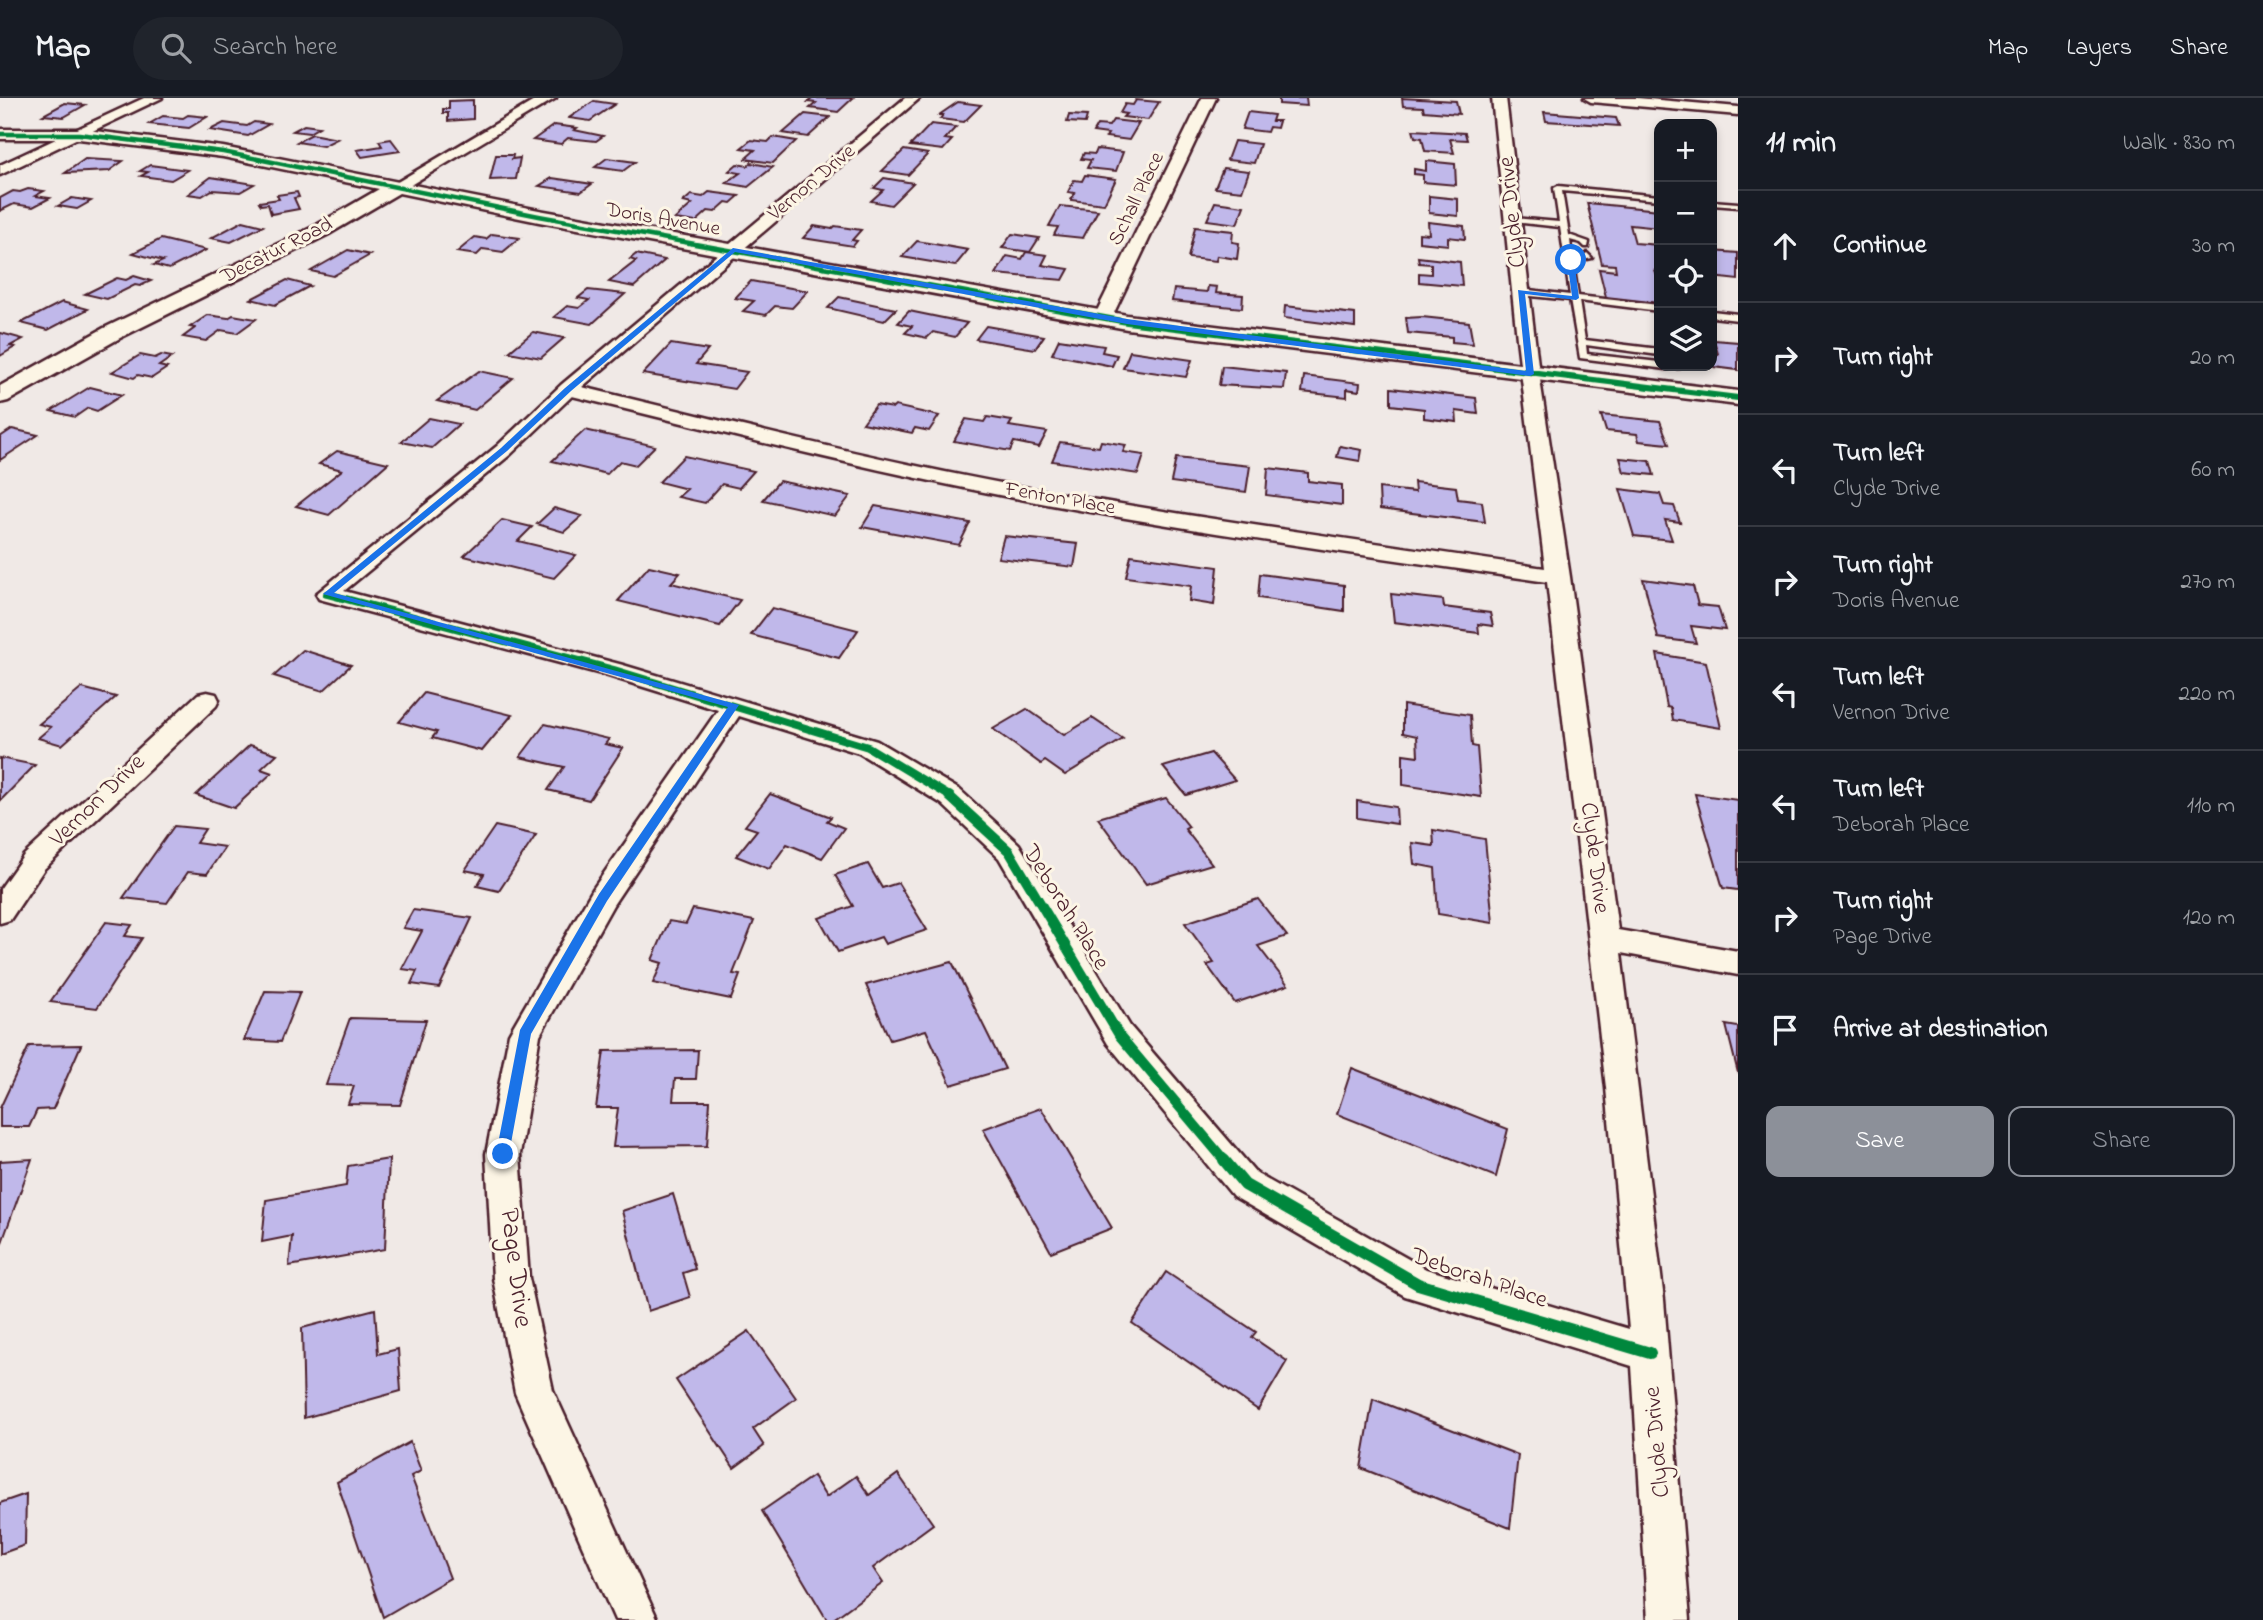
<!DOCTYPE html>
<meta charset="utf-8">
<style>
:root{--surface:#171b24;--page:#20242c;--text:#f1f3f6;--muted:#9ea1a6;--line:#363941;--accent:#8c9099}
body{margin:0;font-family:"Indie Flower",sans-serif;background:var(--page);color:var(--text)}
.controls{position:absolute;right:21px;top:21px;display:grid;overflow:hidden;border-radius:14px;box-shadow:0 4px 10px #0003}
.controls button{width:63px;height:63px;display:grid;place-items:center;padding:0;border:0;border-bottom:2px solid var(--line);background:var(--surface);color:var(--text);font:35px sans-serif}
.stop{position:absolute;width:21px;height:21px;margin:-16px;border:5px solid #1a73e8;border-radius:50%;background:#fff}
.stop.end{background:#1a73e8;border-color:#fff;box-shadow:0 2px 7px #0008}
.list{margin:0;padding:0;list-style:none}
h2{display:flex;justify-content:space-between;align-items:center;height:91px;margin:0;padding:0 28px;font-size:30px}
h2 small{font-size:23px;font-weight:400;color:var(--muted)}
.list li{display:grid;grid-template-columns:46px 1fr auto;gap:21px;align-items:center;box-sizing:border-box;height:112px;padding:0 28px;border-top:2px solid var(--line)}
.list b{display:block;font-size:26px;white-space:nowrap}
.list p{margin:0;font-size:23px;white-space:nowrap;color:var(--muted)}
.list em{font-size:23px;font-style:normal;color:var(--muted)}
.actions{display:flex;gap:14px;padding:21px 28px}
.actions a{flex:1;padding:16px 0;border:2px solid var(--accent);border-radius:14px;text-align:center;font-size:24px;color:var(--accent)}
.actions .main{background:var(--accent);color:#fff}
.icon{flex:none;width:38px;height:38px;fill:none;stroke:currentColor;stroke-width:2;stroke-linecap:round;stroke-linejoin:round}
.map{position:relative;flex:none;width:1738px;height:1522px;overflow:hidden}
header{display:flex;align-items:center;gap:42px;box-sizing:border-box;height:98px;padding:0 35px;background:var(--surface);border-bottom:2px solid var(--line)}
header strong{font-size:33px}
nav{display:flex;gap:38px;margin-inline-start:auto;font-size:24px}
.search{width:490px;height:63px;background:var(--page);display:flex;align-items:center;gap:18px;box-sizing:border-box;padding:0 24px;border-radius:38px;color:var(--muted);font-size:26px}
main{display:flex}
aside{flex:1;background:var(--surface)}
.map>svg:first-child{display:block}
</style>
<header>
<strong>Map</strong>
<div class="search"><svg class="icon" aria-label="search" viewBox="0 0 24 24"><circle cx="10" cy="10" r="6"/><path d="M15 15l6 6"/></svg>Search here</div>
<nav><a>Map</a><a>Layers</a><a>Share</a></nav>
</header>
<main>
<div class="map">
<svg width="1738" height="1522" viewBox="0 0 1738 1522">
<rect width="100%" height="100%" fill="#f0e9e6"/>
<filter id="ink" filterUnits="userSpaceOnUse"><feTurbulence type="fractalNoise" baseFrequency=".0143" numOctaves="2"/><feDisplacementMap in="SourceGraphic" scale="14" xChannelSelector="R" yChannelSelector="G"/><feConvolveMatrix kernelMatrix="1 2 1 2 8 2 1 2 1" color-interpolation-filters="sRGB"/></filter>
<g filter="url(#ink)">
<g fill="#c0b8ea" stroke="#4a1f2b" stroke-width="2">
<polygon points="813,0 853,0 838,14 810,10 816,5 808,4"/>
<polygon points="1279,0 1306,0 1307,8 1279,6"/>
<polygon points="1402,0 1456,3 1459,16 1424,13 1423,9 1403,8"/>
<polygon points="473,2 473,21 448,23 448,15 443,15 443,11 449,11 449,3"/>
<polygon points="1136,2 1159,4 1148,22 1123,19 1126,16 1120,15 1125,6 1133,7"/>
<polygon points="594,3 615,6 590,23 569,20"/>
<polygon points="958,4 981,7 964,24 940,21 943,17 939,17"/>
<polygon points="65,5 85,7 64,19 43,17"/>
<polygon points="1248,14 1274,17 1272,23 1279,23 1277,30 1269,29 1267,34 1242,31"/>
<polygon points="1544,14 1616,20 1619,28 1546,23"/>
<polygon points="805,16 830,19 808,39 783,35"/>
<polygon points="188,17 207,19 189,30 149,26 163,18 183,20"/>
<polygon points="1069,17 1087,18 1085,25 1067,24"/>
<polygon points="1113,22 1139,25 1129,42 1106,39 1108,36 1093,34 1097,27 1109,28"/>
<polygon points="254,24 269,26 248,38 210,32 224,25 247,28"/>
<polygon points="931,26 956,29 945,41 952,42 943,52 910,48"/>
<polygon points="304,27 319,29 309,35 293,33"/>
<polygon points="554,27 577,30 574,32 603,38 596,43 568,40 561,46 533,42"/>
<polygon points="1413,32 1465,35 1467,42 1450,41 1454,55 1425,53 1422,40 1415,39"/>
<polygon points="312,36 337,41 323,48 297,44"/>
<polygon points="773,39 796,43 773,65 745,61 755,52 741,50 751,42 768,44"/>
<polygon points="391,41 400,53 362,59 357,52 382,48 379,43"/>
<polygon points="1234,43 1260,46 1254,65 1227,62"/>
<polygon points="1097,51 1123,54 1116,73 1087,70 1091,62 1081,61 1084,55 1095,56"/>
<polygon points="904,52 928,56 908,77 882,73"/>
<polygon points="496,57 513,57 512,61 520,60 516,81 490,82"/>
<polygon points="607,60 635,64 623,73 595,69"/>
<polygon points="85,61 123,63 109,73 65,75"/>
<polygon points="1426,63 1455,66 1456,87 1423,84 1423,77 1414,76 1414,71 1426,73"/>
<polygon points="751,65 773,69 748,89 726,85 740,75 729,73 737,66 748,68"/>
<polygon points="150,67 188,72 171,82 141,78 148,74 140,73"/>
<polygon points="1223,70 1249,73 1242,93 1215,90"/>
<polygon points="1085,77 1116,81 1104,106 1071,102 1075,95 1068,94 1074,82 1082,83"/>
<polygon points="211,79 254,86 240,94 212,92 202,98 188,96"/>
<polygon points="552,80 592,86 581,94 539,88"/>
<polygon points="884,80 913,85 891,107 871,103 883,92 874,90"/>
<polygon points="28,91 44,93 35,98 50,100 33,109 14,106 0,113 0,100 13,93 20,94"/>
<polygon points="297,94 299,99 294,100 299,111 271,116 268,106 261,107 259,104 279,101 277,97"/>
<polygon points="709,94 739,98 731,105 726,104 715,114 708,113 696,124 675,121 692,106 683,104 691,97 703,99"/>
<polygon points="1429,98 1458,101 1458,118 1429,115"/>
<polygon points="72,100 91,103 77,111 58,108"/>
<polygon points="1215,104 1244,108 1237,126 1207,122"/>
<polygon points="1587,105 1659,112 1659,130 1630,127 1635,145 1659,147 1659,174 1655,173 1659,183 1659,205 1606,199 1599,171 1616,173 1615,167 1602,166"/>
<polygon points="1060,108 1098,112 1083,140 1054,137 1058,129 1049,128"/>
<polygon points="243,123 263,128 231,144 211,140"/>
<polygon points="1428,124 1464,128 1465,141 1448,139 1448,147 1419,144 1419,135 1429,136"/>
<polygon points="814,128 832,131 835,128 861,132 852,142 857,143 853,148 803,140"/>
<polygon points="1195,129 1233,133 1232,144 1239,145 1237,161 1217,158 1216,163 1188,160"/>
<polygon points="492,136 520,140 503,154 483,151 477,157 457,154 475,139 486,141"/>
<polygon points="1012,136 1039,140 1030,154 1002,150"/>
<polygon points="161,141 206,152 169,171 154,167 163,163 133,155"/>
<polygon points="917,143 968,152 955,168 902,159"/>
<polygon points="348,152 370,157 333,178 311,173"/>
<polygon points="1712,153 1738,155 1738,182 1712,179"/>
<polygon points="1026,154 1047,157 1042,167 1069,171 1063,182 996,176 1007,158 1022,161"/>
<polygon points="636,156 665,162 634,189 609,184 636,163 630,161"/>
<polygon points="1418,159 1460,164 1462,188 1419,184 1419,175 1431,176 1431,166 1419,165"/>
<polygon points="134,178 151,183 140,188 135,187 107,201 85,196 117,180 126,182"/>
<polygon points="287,182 310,188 275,207 251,201"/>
<polygon points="751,183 808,193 792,210 775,208 766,217 743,213 754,203 735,200"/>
<polygon points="1208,188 1217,189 1216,195 1243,197 1242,210 1172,203 1174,191 1207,194"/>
<polygon points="588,192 625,196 592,226 554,219 567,208 579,210 589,202 578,200"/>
<polygon points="839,199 896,211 884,223 828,210"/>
<polygon points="62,204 88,211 48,232 21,225"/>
<polygon points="1285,208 1355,216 1355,229 1284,220"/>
<polygon points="909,213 967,225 955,239 933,234 927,240 905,235 912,228 898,225"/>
<polygon points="208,217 228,220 233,217 256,221 237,235 221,232 206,243 183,239 195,230 190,229"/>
<polygon points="1422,219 1469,224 1473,246 1452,244 1452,239 1408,235 1406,220"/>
<polygon points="986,228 1044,238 1035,251 976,241"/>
<polygon points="533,234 564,240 541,260 509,254"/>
<polygon points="0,235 1,235 23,241 10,248 15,249 0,258"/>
<polygon points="1059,241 1104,248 1102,254 1117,257 1112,268 1052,256"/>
<polygon points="1714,242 1738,244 1738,272 1714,269 1712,255 1718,256"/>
<polygon points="671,246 708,252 696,266 747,274 734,291 643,276"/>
<polygon points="1130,253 1192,262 1186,279 1123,270"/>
<polygon points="140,257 155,260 161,257 172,259 159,268 167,270 152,280 138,277 134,280 112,274"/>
<polygon points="1222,268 1286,275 1284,291 1219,287"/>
<polygon points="479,273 513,280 475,312 437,303"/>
<polygon points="1304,278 1360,285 1359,293 1347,291 1347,299 1302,294"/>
<polygon points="90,289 122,297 97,313 88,310 75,319 51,313"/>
<polygon points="1391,290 1476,300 1478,316 1456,313 1457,324 1424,320 1424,311 1391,307"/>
<polygon points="876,307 893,310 895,308 939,318 929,333 915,330 912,335 863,325"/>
<polygon points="1601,317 1660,323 1669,346 1639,343 1637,336 1606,333"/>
<polygon points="987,319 1012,323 1009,328 1047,334 1039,349 1014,344 1010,353 954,343 966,321 984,324"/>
<polygon points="429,320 459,326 432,350 401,344"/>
<polygon points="12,331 38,337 0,362 0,339"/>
<polygon points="585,332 655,348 636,367 620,363 607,376 552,363"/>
<polygon points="1101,343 1126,347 1123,354 1144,357 1138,376 1052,363 1060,344 1099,349"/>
<polygon points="1340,348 1362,352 1360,363 1337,359"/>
<polygon points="337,353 388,365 329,417 296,408 342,372 319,366"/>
<polygon points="684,358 754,373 739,390 722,386 705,405 678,399 687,391 659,384"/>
<polygon points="1176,360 1250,368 1246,394 1171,384"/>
<polygon points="1620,360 1650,363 1654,377 1624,374"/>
<polygon points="1268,370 1308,375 1308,383 1342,387 1342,407 1266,397"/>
<polygon points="779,383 850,398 835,418 763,402"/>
<polygon points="1414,384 1456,389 1458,401 1482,404 1485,424 1380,411 1379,390 1415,394"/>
<polygon points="1620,391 1660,396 1664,407 1674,408 1680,424 1665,422 1672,442 1634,438"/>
<polygon points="875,408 970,425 959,447 862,429"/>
<polygon points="554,410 582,418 564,434 537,426"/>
<polygon points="502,422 532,429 518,443 576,457 554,480 464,458"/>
<polygon points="1004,438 1078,446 1074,469 998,460"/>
<polygon points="1131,457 1218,469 1214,507 1189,503 1191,488 1126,479"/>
<polygon points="649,468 680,475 671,485 740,502 720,528 618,503"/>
<polygon points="1260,476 1344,487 1344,513 1258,500"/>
<polygon points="1643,481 1693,488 1698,507 1718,509 1725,532 1691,528 1696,545 1658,540"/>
<polygon points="1391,496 1443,502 1444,509 1490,515 1493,528 1478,526 1479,535 1394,524"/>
<polygon points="772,510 858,532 839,560 751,537"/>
<polygon points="303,552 351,567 323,593 274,578"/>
<polygon points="1657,556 1706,564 1721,630 1673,622 1671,610 1667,609"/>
<polygon points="82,590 116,599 62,647 38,640 51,629 39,626"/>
<polygon points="424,595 512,617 482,653 432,640 437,634 399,624"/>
<polygon points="1403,607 1470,617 1472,648 1477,649 1481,699 1403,687 1403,656 1418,658 1417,638 1403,635"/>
<polygon points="1027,611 1064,637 1092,620 1123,641 1065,677 1045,663 1041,666 993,631"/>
<polygon points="545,626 609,641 605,646 623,650 589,702 548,692 564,669 520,659"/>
<polygon points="250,647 277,656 261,671 272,675 234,710 196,697"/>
<polygon points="1211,655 1235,682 1186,697 1163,669"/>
<polygon points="0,660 35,667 0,703"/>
<polygon points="770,696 831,719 827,723 844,730 822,760 787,746 769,771 736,758 757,732 745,728"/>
<polygon points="1695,696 1738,702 1738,792 1723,790"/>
<polygon points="1166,700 1189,729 1185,731 1212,766 1146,786 1098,720"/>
<polygon points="1357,703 1396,709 1397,726 1357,720"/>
<polygon points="174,728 205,731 196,745 225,749 207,776 188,774 167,805 123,800"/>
<polygon points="495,728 536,737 499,793 477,788 484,776 465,772"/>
<polygon points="1433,732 1485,741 1493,825 1438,816 1435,770 1414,766 1412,745 1434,748"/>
<polygon points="868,766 882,790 898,785 927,832 885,846 881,839 838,854 819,820 853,808 835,777"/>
<polygon points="1258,801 1287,838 1258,848 1288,887 1235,905 1207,867 1214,865 1185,825"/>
<polygon points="693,811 754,823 733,876 740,877 731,901 653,885 662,865 652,862 669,823 686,826"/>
<polygon points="413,812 472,820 439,890 411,886 417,873 402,871 422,833 403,830"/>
<polygon points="106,824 132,827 125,838 142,840 97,910 50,904"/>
<polygon points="952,864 1005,971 951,987 926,932 890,942 866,887"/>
<polygon points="265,893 300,894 280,944 244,942"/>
<polygon points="350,920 426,922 400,1007 348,1006 354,988 326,987"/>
<polygon points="1726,927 1738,929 1738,975"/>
<polygon points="81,947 53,1011 37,1012 29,1029 0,1029 0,1010 29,948"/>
<polygon points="698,952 696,981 675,981 673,1003 710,1003 707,1048 613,1049 618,1010 596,1010 604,953"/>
<polygon points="1352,970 1508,1031 1496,1079 1337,1016"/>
<polygon points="1041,1010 1112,1130 1051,1154 983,1031"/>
<polygon points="32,1061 0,1150 0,1063"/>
<polygon points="389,1061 385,1151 289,1168 292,1138 262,1144 266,1102 346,1088 348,1068"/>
<polygon points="673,1096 695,1171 683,1175 690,1199 648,1213 622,1113"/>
<polygon points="1166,1174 1256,1234 1252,1239 1287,1263 1258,1312 1132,1225"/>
<polygon points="375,1211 378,1256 398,1251 401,1293 304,1320 302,1230"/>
<polygon points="749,1233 796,1300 753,1331 764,1348 734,1370 676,1282"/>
<polygon points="1373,1301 1518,1357 1510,1430 1361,1370"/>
<polygon points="410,1344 421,1373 411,1378 450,1480 383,1519 337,1384"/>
<polygon points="898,1376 933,1426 873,1470 883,1485 832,1522 827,1522 762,1413 813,1378 826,1399 856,1378 869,1397"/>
<polygon points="26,1396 25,1447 0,1456 0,1405"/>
</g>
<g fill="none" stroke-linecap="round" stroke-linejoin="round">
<g stroke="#4a1f2b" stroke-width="5">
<g id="service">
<polygon points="1558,88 1659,98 1659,102 1562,93 1569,137 1589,144 1588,149 1585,149 1581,145 1570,142 1572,159 1583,158 1587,155 1592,160 1573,164 1578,198 1659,207 1659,213 1579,203 1585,242 1659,251 1659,257 1586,247 1587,256 1659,264 1659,268 1681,268 1680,270 1666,271 1580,260 1570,202 1521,197 1517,194 1521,191 1570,197 1560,129 1513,124 1509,122 1513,120 1559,124 1554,90"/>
<polygon points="1712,103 1738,105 1738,109 1712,107"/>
<polygon points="1712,213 1738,216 1738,222 1712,219"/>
</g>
</g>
<g stroke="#4a1f2b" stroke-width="5">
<g id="minor">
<polygon points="144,0 162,0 0,77 0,67"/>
<polygon points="539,0 556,0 402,92 397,94 389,89"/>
<path d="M905,0H920L582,289C723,323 863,359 1006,386C1184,419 1365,443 1545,470L1517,241L1492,0H1506L1539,275L1570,479L1618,832L1738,853V877L1621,855L1664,1202L1690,1522H1648L1632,1268L1405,1198L1233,1098L1108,946L999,760L942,706L859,655L739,618L613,807L540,937L520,1056L529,1180L553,1292L658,1522H615L515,1295L493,1180L486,1056L509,936L514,927L593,791L718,612L605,577L319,501L316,496L497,348L561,287ZM572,298C716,333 859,370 1004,398C1184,433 1366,457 1547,484L1606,990L1629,1231L1426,1171L1257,1076L1130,928L1019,746L960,692L877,643L623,567L344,493L511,356Z"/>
<polygon points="1202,0 1216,0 1112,219 1103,224 1097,223 1094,219"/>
<polygon points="1584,0 1637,0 1738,9 1738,17 1591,4"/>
<polygon points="207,594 216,596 219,602 216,608 44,771 10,822 0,825 0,791 24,757 198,596"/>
</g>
</g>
<g stroke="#4a1f2b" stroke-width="5">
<polygon id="tertiary" points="0,31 79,31 223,49 539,112 1127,217 1738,293 1738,307 1127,231 539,124 399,95 329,136 120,240 8,303 0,305 0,288 104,230 315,128 379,91 223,59 79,41 0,41"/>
</g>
<use href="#service" fill="#fcf5e5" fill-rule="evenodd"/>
<use href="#minor" fill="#fcf5e5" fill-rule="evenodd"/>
<use href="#tertiary" fill="#fcf5e5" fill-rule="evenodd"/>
<g stroke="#fcf5e5" stroke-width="7">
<polyline id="cycleway-far4" points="0,36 79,36 223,54 539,118 895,182"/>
</g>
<g stroke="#fcf5e5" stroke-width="9">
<polyline id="cycleway-far3" points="885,180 1127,224 1738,300"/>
</g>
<g stroke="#fcf5e5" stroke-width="11">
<polyline id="cycleway-far2" points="327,496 614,572 868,649 951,699"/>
</g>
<g stroke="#fcf5e5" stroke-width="14">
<polyline id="cycleway-far1" points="949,698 1009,753 1119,937 1225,1063"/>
</g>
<g stroke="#fcf5e5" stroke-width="17">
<polyline id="cycleway" points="1224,1062 1245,1087 1418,1186 1650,1255"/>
</g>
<use href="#cycleway-far4" stroke="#00873e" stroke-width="4.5"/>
<use href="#cycleway-far3" stroke="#00873e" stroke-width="6"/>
<use href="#cycleway-far2" stroke="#00873e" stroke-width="8"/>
<use href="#cycleway-far1" stroke="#00873e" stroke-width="10"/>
<use href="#cycleway" stroke="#00873e" stroke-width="12"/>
</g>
</g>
<polygon fill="#1a73e8" points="733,150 1127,221 1526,273 1518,192 1572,198 1567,162 1571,160 1574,162 1579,200 1576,202 1525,196 1534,276 1530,278 1127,226 735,154 571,293 507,353 334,495 739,607 607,803 531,936 509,1056 503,1062 496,1056 520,932 599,796 728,609 323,496 501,350 565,290"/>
<g text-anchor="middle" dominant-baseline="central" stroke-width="6" stroke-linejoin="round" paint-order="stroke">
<g font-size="21" fill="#4a1f2b" stroke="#fcf5e5">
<text transform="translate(812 85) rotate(-40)">Vernon Drive</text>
<text transform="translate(1137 101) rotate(-64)">Schall Place</text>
<text transform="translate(663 122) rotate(10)">Doris Avenue</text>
<text transform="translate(277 153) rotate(-27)">Decatur Road</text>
<text transform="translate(1060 401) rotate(10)">Fenton Place</text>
</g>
<g font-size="24" fill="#4a1f2b" stroke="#fcf5e5">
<text transform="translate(1513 114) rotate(-96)">Clyde Drive</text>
<text transform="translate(98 703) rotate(-44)">Vernon Drive</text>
<text transform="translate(1594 760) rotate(83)">Clyde Drive</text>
<text transform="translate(1065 810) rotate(58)">Deborah Place</text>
<text transform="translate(1479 1181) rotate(19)">Deborah Place</text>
<text transform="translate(1658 1344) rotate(-95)">Clyde Drive</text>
</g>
<g font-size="28" fill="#4a1f2b" stroke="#fcf5e5">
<text transform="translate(515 1170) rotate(83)">Page Drive</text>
</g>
</g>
</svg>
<div class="controls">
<button>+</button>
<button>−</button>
<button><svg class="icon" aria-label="locate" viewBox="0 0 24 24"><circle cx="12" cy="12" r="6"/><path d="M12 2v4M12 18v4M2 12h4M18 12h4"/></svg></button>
<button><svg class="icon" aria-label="layers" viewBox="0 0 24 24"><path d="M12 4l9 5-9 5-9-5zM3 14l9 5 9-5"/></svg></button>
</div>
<div class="stop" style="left:1571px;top:162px"></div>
<div class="stop end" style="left:503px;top:1056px"></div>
</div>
<aside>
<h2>11 min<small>Walk · 830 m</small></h2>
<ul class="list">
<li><svg class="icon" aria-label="ahead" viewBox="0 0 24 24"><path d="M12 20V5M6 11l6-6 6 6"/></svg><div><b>Continue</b></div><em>30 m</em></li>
<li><svg class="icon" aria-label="right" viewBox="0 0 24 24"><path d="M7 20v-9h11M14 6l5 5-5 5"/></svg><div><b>Turn right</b></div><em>20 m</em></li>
<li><svg class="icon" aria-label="left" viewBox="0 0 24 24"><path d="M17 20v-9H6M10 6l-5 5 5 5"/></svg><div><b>Turn left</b><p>Clyde Drive</p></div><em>60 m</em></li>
<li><svg class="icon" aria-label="right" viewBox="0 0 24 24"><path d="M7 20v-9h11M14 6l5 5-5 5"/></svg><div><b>Turn right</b><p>Doris Avenue</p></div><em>270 m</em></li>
<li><svg class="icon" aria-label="left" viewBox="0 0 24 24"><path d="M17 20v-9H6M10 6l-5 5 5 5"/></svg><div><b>Turn left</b><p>Vernon Drive</p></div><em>220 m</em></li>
<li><svg class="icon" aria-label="left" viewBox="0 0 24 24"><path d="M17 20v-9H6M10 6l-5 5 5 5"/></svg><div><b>Turn left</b><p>Deborah Place</p></div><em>110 m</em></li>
<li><svg class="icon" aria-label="right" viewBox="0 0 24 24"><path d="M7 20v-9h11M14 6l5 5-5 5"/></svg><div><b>Turn right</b><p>Page Drive</p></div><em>120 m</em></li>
<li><svg class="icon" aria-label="arrive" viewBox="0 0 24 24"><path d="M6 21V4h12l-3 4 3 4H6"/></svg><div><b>Arrive at destination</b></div></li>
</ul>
<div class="actions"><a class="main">Save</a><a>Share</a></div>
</aside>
</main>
